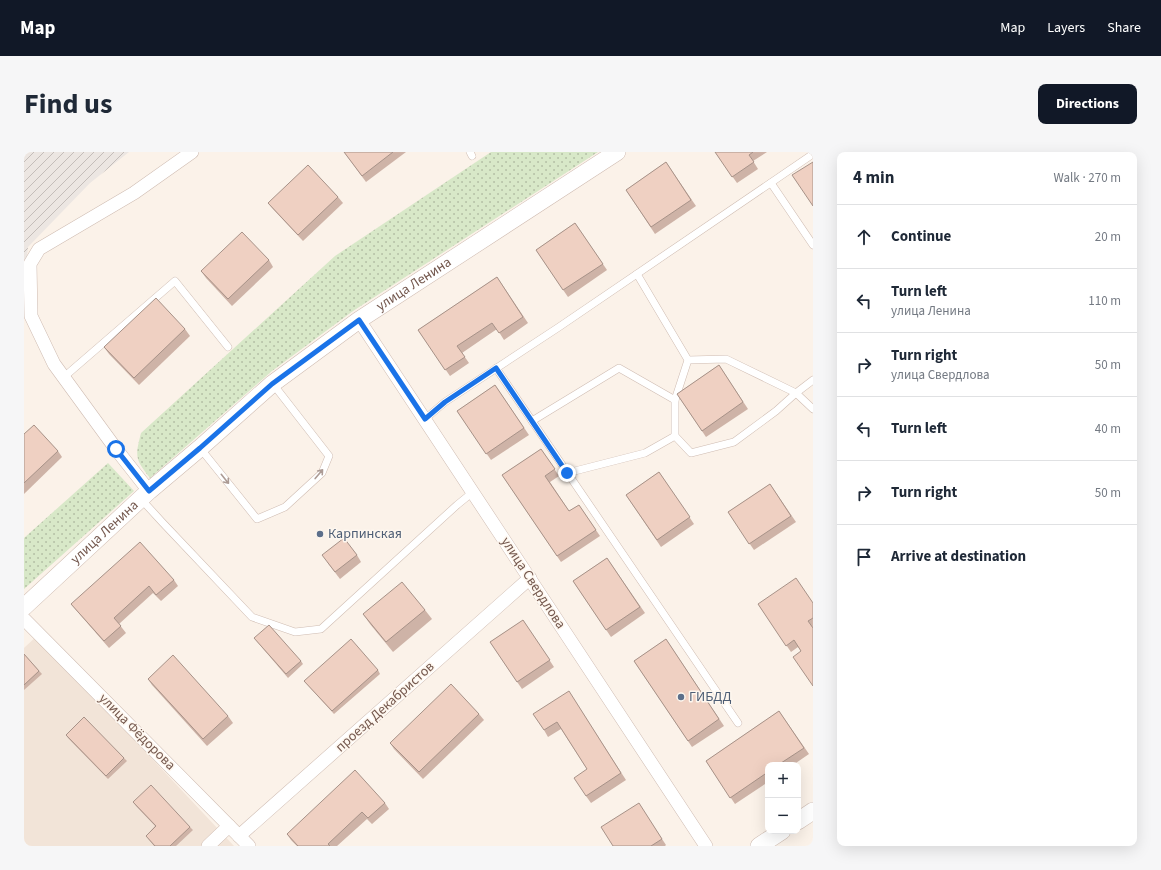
<!DOCTYPE html>
<meta charset="utf-8">
<style>
:root{--surface:#fff;--page:#f6f6f7;--text:#1f2937;--muted:#747a83;--line:#e0e1e3;--accent:#111827}
body{margin:0;font-family:"Source Sans 3",sans-serif;background:var(--page);color:var(--text)}
.controls{position:absolute;right:12px;bottom:12px;display:grid;overflow:hidden;border-radius:8px;box-shadow:0 4px 16px #0002}
.controls button{width:36px;height:36px;display:grid;place-items:center;padding:0;border:0;border-bottom:1px solid var(--line);background:var(--surface);color:var(--text);font:20px sans-serif}
.stop{position:absolute;width:12px;height:12px;margin:-9px;border:3px solid #1a73e8;border-radius:50%;background:#fff}
.stop.end{background:#1a73e8;border-color:#fff;box-shadow:0 1px 4px #0008}
.list{margin:0;padding:0;list-style:none}
h2{display:flex;justify-content:space-between;align-items:center;height:52px;margin:0;padding:0 16px;font-size:17px}
h2 small{font-size:13px;font-weight:400;color:var(--muted)}
.list li{display:grid;grid-template-columns:26px 1fr auto;gap:12px;align-items:center;box-sizing:border-box;height:64px;padding:0 16px;border-top:1px solid var(--line)}
.list b{display:block;font-size:15px;white-space:nowrap}
.list p{margin:0;font-size:13px;white-space:nowrap;color:var(--muted)}
.list em{font-size:13px;font-style:normal;color:var(--muted)}
.icon{flex:none;width:22px;height:22px;fill:none;stroke:currentColor;stroke-width:2;stroke-linecap:round;stroke-linejoin:round}
.map{position:relative;flex:none;width:789px;height:694px;overflow:hidden;border-radius:8px}
header{display:flex;align-items:center;gap:24px;box-sizing:border-box;height:56px;padding:0 20px;background:var(--accent);color:#fff}
header strong{font-size:19px}
nav{display:flex;gap:22px;margin-inline-start:auto;font-size:14px}
.intro{display:flex;align-items:center;justify-content:space-between;box-sizing:border-box;height:96px;padding:0 24px}
h1{margin:0;font-size:28px}
.button{padding:10px 18px;border-radius:8px;background:var(--accent);color:#fff;font-size:14px;font-weight:700}
main{display:flex;gap:24px;padding:0 24px}
aside{flex:1;background:var(--surface);border-radius:8px;box-shadow:0 4px 16px #0002}
.map>svg:first-child{display:block}
</style>
<header>
<strong>Map</strong>
<nav><a>Map</a><a>Layers</a><a>Share</a></nav>
</header>
<div class="intro"><h1>Find us</h1><a class="button">Directions</a></div>
<main>
<div class="map">
<svg width="789" height="694" viewBox="0 0 789 694">
<defs>
<pattern id="industrial-furrows" width="10" height="10" patternUnits="userSpaceOnUse"><rect width="10" height="10" fill="#ece6e2"/><path d="M-1 1l2-2M0 10L10 0M9 11l2-2" fill="none" stroke="#c4bdb9"/></pattern>
<pattern id="grass-dots" width="8" height="8" patternUnits="userSpaceOnUse"><rect width="8" height="8" fill="#d8e8c8"/><path d="M2 2h.1M6 6h.1" fill="none" stroke="#b4bfa5" stroke-width="1.8" stroke-linecap="round"/></pattern>
</defs>
<rect width="100%" height="100%" fill="#fbf2e9"/>
<polygon fill="#f2e4d8" points="13,484 210,694 0,694 0,496"/>
<polygon fill="url(#industrial-furrows)" points="0,0 105,0 66,31 4,95 0,131"/>
<g fill="url(#grass-dots)">
<path d="M467,0H574L329,159L248,219L126,326C111,307 111,305 117,281L311,104Z"/>
<polygon points="84,311 110,339 0,437 0,386"/>
</g>
<g fill="none" stroke-linecap="round" stroke-linejoin="round">
<g stroke="#cfbcb2" stroke-width="8">
<g id="service">
<polyline points="446,0 448,4"/>
<polyline points="747,31 789,93"/>
<polyline points="613,122 664,208 651,248 651,284 667,301 710,290 752,259 772,241 702,207 664,208"/>
<polyline points="472,216 714,571"/>
<polyline points="40,225 151,129 204,195"/>
<polyline points="789,228 772,241 789,257"/>
<polyline points="401,267 421,250 535,175 789,2"/>
<polyline points="508,269 595,216 651,248"/>
<polyline points="176,296 233,367 261,355 298,321 305,304 249,232"/>
<polyline points="543,321 621,301 651,284"/>
<polyline points="117,347 138,370 228,465 271,480 297,477 433,353 449,340"/>
</g>
</g>
<g stroke="#cfbcb2" stroke-width="14">
<g id="minor">
<polyline points="335,168 682,694"/>
<polyline points="125,339 92,297 30,212 7,164 6,112 15,97 110,41 168,0"/>
<polyline points="0,467 225,694"/>
<polyline points="215,684 506,426"/>
<polyline points="184,694 205,674"/>
</g>
</g>
<g stroke="#cfbcb2" stroke-width="18">
<g id="tertiary">
<path id="s1" d="M0,455L125,339L176,296L248,232L335,168L593,0"/>
<polyline points="774,669 789,659"/>
<polyline points="735,694 758,679"/>
</g>
</g>
<use href="#service" stroke="#fff" stroke-width="7"/>
<use href="#minor" stroke="#fff" stroke-width="13"/>
<use href="#tertiary" stroke="#fff" stroke-width="17"/>
</g>
<g fill="#ceb3a7">
<polygon points="320,0 382,0 342,30"/>
<polygon points="691,0 743,0 729,9 734,17 713,31"/>
<polygon points="642,10 672,54 631,82 602,38"/>
<polygon points="314,45 319,51 279,89 249,57 244,51"/>
<polygon points="551,71 583,118 544,145 512,98"/>
<polygon points="245,108 249,115 208,154 182,126 177,119"/>
<polygon points="473,125 504,171 480,188 473,177 438,201 445,211 426,224 394,178"/>
<polygon points="161,177 166,184 115,233 85,202 80,195"/>
<polygon points="695,213 724,257 682,285 653,242"/>
<polygon points="471,233 505,283 467,308 433,259"/>
<polygon points="0,282 34,299 38,305 0,342"/>
<polygon points="517,297 535,324 526,330 545,359 555,353 576,384 537,410 478,323"/>
<polygon points="635,320 670,372 637,395 602,343"/>
<polygon points="746,332 772,370 730,398 704,360"/>
<polygon points="333,403 337,410 316,427 303,410"/>
<polygon points="583,406 621,461 587,485 549,429"/>
<polygon points="150,428 154,434 137,449 129,441 95,472 102,481 85,496 52,458 47,452"/>
<polygon points="789,451 789,475 777,499 774,495 767,500 734,452"/>
<polygon points="401,458 408,467 369,500 346,472 339,462"/>
<polygon points="499,468 530,515 498,537 466,490"/>
<polygon points="230,486 277,509 279,512 264,526"/>
<polygon points="642,487 700,574 668,595 610,509"/>
<polygon points="0,502 18,522 0,538"/>
<polygon points="354,518 356,522 310,562 280,529"/>
<polygon points="124,527 204,564 209,571 183,594 128,533"/>
<polygon points="549,546 602,628 567,651 562,644 563,617 537,577 524,585 520,578"/>
<polygon points="755,559 785,602 769,613 744,613 744,630 711,652 682,609"/>
<polygon points="455,562 460,568 399,627 370,597 366,591"/>
<polygon points="42,583 100,606 103,609 84,627 44,586"/>
<polygon points="109,650 166,675 169,678 152,694 130,694 122,684 131,674 112,654"/>
<polygon points="361,651 365,657 348,672 343,667 313,694 273,694 267,688 263,682"/>
<polygon points="619,658 642,693 641,694 589,694"/>
</g>
<g fill="#efd0c2" stroke="#a79288">
<polygon points="320,0 369,0 338,24"/>
<polygon points="691,0 729,0 725,3 730,10 708,25"/>
<polygon points="642,10 667,48 627,75 602,38"/>
<polygon points="789,10 789,54 768,23"/>
<polygon points="284,13 314,45 274,83 244,51"/>
<polygon points="551,71 579,112 539,138 512,98"/>
<polygon points="218,80 245,108 204,147 177,119"/>
<polygon points="473,125 499,165 475,181 468,171 433,194 441,205 421,218 394,178"/>
<polygon points="132,146 161,177 110,226 80,195"/>
<polygon points="695,213 719,250 678,279 653,242"/>
<polygon points="471,233 500,276 462,302 433,259"/>
<polygon points="10,273 34,299 0,331 0,282"/>
<polygon points="517,297 531,317 521,324 545,359 555,353 572,378 533,404 478,323"/>
<polygon points="635,320 666,365 633,388 602,343"/>
<polygon points="746,332 767,364 725,392 704,360"/>
<polygon points="320,386 333,403 311,420 298,403"/>
<polygon points="116,390 150,428 132,443 125,434 90,466 97,474 80,489 47,452"/>
<polygon points="583,406 616,455 582,478 549,429"/>
<polygon points="772,426 789,451 789,466 784,469 789,476 789,534 769,505 777,499 770,488 762,494 734,452"/>
<polygon points="378,430 401,458 362,490 339,462"/>
<polygon points="499,468 526,508 493,530 466,490"/>
<polygon points="245,473 277,509 262,522 230,486"/>
<polygon points="327,487 354,518 308,559 280,529"/>
<polygon points="642,487 695,567 664,589 610,509"/>
<polygon points="0,502 15,519 0,533"/>
<polygon points="149,503 204,564 179,587 124,527"/>
<polygon points="427,532 455,562 395,620 366,591"/>
<polygon points="545,539 597,621 562,644 550,626 563,617 533,570 520,578 509,562"/>
<polygon points="755,559 780,596 754,613 744,613 744,620 706,646 682,609"/>
<polygon points="60,565 100,606 82,624 42,583"/>
<polygon points="331,618 361,651 344,666 338,660 304,692 306,694 274,694 263,682"/>
<polygon points="127,633 166,675 146,694 131,694 122,684 132,674 109,650"/>
<polygon points="615,651 638,687 627,694 589,694 577,675"/>
</g>
<defs><path id="oneway-shaft" d="M-6 0H5M1.5-3L5.5 0L1.5 3" fill="none" stroke-width="1.6" stroke-linecap="round" stroke-linejoin="round"/></defs>
<g stroke="#ac9b95">
<use href="#oneway-shaft" transform="translate(295 322) rotate(-50)"/>
<use href="#oneway-shaft" transform="translate(201 327) rotate(51)"/>
</g>
<g fill="none" stroke-linecap="round" stroke-linejoin="round">
<polyline stroke="#1a73e8" stroke-width="5" points="92,297 125,339 176,296 248,232 335,168 401,267 421,250 472,216 543,321"/>
</g>
<g fill="#5c6f8a" stroke="#fef7ef" stroke-width="1.5">
<circle cx="296" cy="382" r="4"/>
<circle cx="657" cy="545" r="4"/>
</g>
<g text-anchor="middle" dominant-baseline="central" stroke-width="3" stroke-linejoin="round" paint-order="stroke">
<g font-size="14" fill="#74584e" stroke="#fef7ef">
<text stroke="none"><textPath href="#s1" startOffset="507">улица Ленина</textPath></text>
<text stroke="none"><textPath href="#s1" startOffset="110">улица Ленина</textPath></text>
<text transform="translate(509 431) rotate(57)">улица Свердлова</text>
<text transform="translate(361 555) rotate(-42)">проезд Декабристов</text>
<text transform="translate(113 580) rotate(45)">улица Фёдорова</text>
</g>
<g font-size="14" fill="#4e5e75" stroke="#fef7ef" text-anchor="start">
<text x="304" y="382">Карпинская</text>
<text x="665" y="545">ГИБДД</text>
</g>
</g>
</svg>
<div class="controls">
<button>+</button>
<button>−</button>
</div>
<div class="stop" style="left:92px;top:297px"></div>
<div class="stop end" style="left:543px;top:321px"></div>
</div>
<aside>
<h2>4 min<small>Walk · 270 m</small></h2>
<ul class="list">
<li><svg class="icon" aria-label="ahead" viewBox="0 0 24 24"><path d="M12 20V5M6 11l6-6 6 6"/></svg><div><b>Continue</b></div><em>20 m</em></li>
<li><svg class="icon" aria-label="left" viewBox="0 0 24 24"><path d="M17 20v-9H6M10 6l-5 5 5 5"/></svg><div><b>Turn left</b><p>улица Ленина</p></div><em>110 m</em></li>
<li><svg class="icon" aria-label="right" viewBox="0 0 24 24"><path d="M7 20v-9h11M14 6l5 5-5 5"/></svg><div><b>Turn right</b><p>улица Свердлова</p></div><em>50 m</em></li>
<li><svg class="icon" aria-label="left" viewBox="0 0 24 24"><path d="M17 20v-9H6M10 6l-5 5 5 5"/></svg><div><b>Turn left</b></div><em>40 m</em></li>
<li><svg class="icon" aria-label="right" viewBox="0 0 24 24"><path d="M7 20v-9h11M14 6l5 5-5 5"/></svg><div><b>Turn right</b></div><em>50 m</em></li>
<li><svg class="icon" aria-label="arrive" viewBox="0 0 24 24"><path d="M6 21V4h12l-3 4 3 4H6"/></svg><div><b>Arrive at destination</b></div></li>
</ul>
</aside>
</main>
